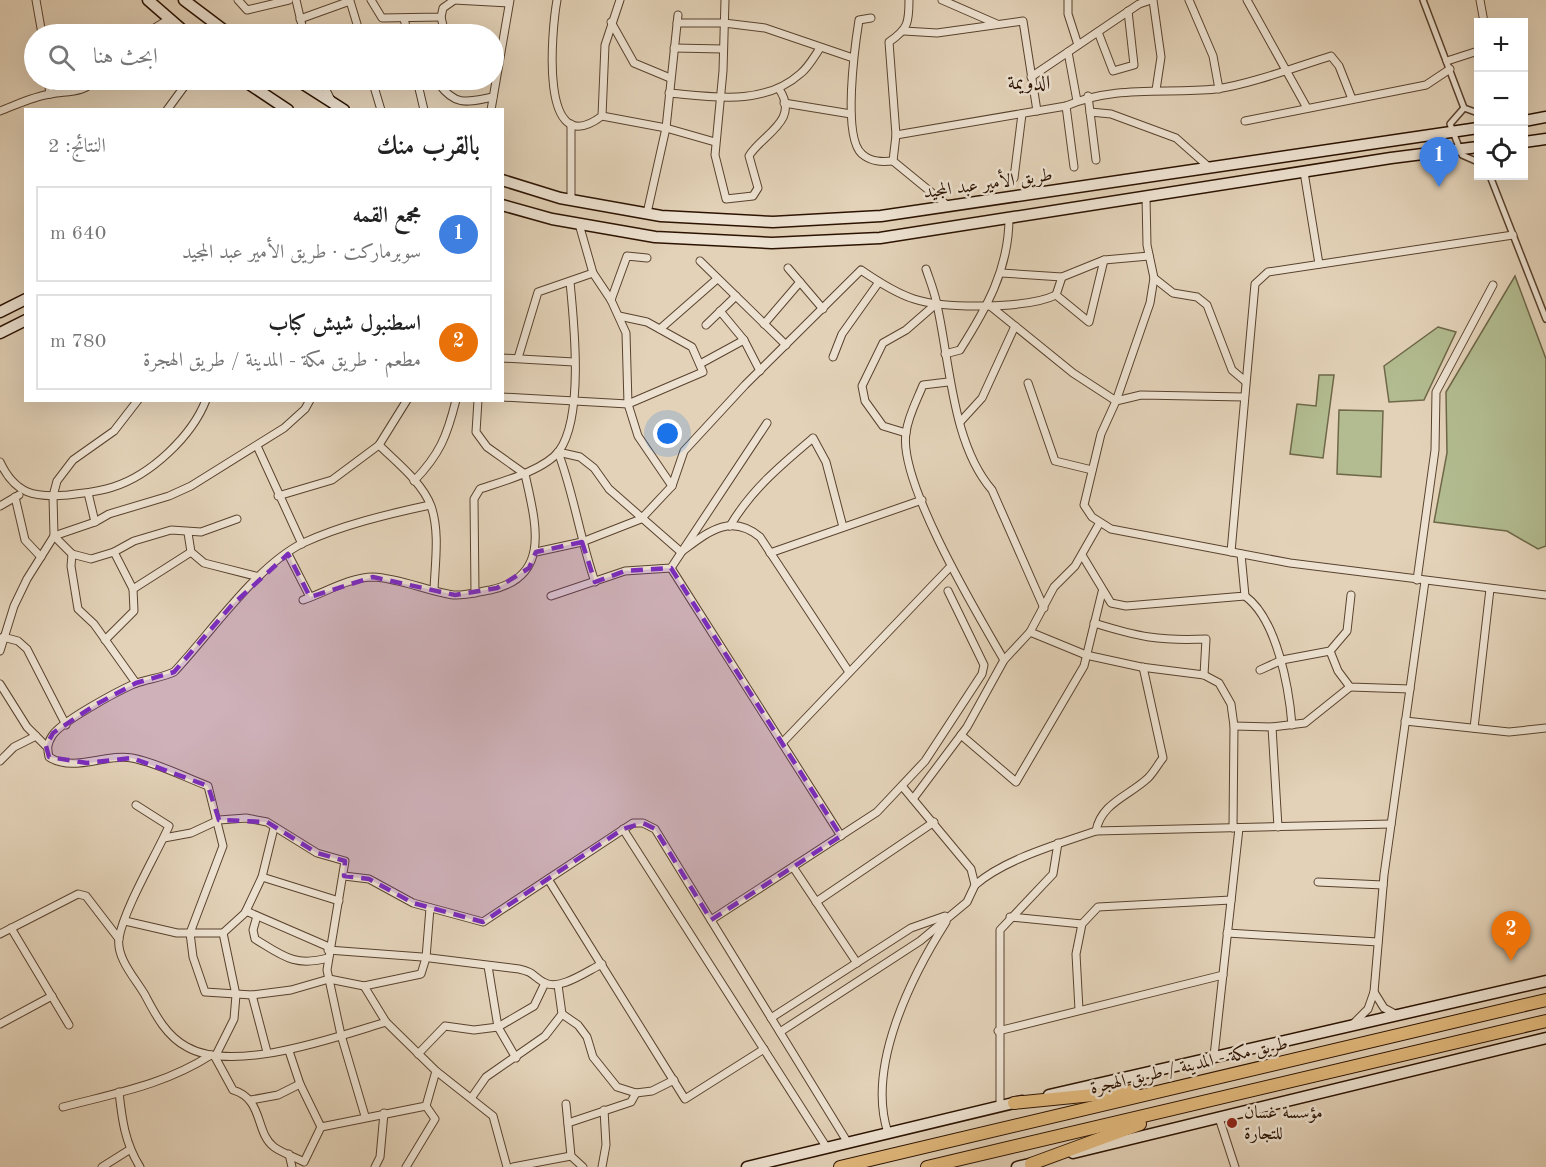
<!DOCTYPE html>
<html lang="ar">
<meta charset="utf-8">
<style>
:root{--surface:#fff;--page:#f2f2f2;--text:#222;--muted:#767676;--line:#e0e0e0;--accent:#0f766e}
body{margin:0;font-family:"Old Standard TT",Amiri,serif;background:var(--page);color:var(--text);direction:rtl}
.controls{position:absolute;right:18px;top:18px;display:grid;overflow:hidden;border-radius:0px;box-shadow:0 6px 24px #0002}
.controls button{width:54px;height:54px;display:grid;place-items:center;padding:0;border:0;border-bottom:2px solid var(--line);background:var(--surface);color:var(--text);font:30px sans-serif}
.you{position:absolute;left:668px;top:434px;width:21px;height:21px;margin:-15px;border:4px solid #fff;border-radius:50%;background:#1a73e8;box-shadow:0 0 0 9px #1a73e833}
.badge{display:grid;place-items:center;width:39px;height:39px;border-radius:50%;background:var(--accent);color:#fff;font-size:20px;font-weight:700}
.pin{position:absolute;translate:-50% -50px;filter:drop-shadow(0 2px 3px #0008)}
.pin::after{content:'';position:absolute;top:32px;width:21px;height:18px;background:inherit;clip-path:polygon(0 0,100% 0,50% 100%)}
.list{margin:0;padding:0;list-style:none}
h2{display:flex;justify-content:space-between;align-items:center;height:78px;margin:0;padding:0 24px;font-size:26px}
h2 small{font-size:20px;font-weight:400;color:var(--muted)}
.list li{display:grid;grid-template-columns:39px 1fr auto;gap:18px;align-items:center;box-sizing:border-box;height:96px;margin:0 12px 12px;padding:0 12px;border:2px solid var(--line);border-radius:0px}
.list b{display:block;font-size:22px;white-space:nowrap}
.list p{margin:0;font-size:20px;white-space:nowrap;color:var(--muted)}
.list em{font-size:20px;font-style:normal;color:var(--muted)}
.icon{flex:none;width:33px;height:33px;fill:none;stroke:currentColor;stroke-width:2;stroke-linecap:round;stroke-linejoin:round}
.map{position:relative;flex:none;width:1546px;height:1167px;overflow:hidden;direction:ltr}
.search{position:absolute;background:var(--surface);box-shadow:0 6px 24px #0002;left:24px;top:24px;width:480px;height:66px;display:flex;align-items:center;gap:15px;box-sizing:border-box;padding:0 21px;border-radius:33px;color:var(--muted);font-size:22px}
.panel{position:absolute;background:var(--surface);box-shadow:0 6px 24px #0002;left:24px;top:108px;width:480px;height:294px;border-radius:0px;direction:rtl}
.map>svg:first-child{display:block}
</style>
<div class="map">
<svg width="1546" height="1167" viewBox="0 0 1546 1167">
<rect width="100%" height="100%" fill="#e3d2b8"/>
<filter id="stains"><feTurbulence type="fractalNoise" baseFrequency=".00333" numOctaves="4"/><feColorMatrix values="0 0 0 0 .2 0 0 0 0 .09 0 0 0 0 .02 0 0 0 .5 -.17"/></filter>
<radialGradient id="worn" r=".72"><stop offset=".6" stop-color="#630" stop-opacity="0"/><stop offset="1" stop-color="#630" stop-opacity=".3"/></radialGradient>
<g fill="#b2bc90" stroke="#6e6748" stroke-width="1.5">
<polygon points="1515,276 1546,359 1546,546 1538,549 1507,531 1434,522 1447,453 1446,392"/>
<polygon points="1438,327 1456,332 1424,400 1389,402 1384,366"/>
<polygon points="1319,375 1334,375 1323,458 1290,454 1297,404 1316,406"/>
<polygon points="1339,410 1383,411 1381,477 1337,474"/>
</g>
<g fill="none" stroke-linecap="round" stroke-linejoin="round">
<g stroke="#59422e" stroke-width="8">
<g id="pedestrian">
<polyline points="1423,0 1464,108"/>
<polyline points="1464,108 1450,124 1462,155 1478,162"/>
<polyline points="1464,108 1478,113"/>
<polyline points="1490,176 1546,319"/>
</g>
</g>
<g stroke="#59422e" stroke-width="9">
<g id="minor">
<polyline points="36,0 42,34"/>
<polyline points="238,0 247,10 289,0"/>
<polyline points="296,0 304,34"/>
<polyline points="371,0 382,18 441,17 443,8 453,1"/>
<polyline points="454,0 509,3"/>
<path d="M557,0C552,28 538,164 602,116L605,45L620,0"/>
<path d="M725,0L723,71L715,155L726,199L753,196L758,188L749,156C761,135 801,121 779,89"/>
<path d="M909,0C909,23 908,29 889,42L896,135L893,161L948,206"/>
<polyline points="942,0 997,24"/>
<polyline points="1068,0 1068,14 1078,45"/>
<polyline points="1153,0 1161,57 1156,90"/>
<polyline points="1189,0 1213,56 1219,89"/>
<polyline points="1247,0 1307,108"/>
<polyline points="1480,0 1484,22"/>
<polyline points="441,17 445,34"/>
<path d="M871,18L859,20C855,45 842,137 862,154C871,162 882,162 893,161"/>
<polyline points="300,19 350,1 360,34"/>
<polyline points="404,19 408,34"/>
<polyline points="611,22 634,63 670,78"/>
<polyline points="677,23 724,23 765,28 853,58"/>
<polyline points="904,31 937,33 1023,21 1037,111"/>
<polyline points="1098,32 1113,71 1134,65 1128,11"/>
<polyline points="145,34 169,19"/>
<polyline points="674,48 723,49"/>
<polyline points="1068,52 1077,101"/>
<polyline points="1447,61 1478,51"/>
<polyline points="1031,77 1139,4 1151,0"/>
<polyline points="48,80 50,94"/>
<polyline points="321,80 331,100"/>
<polyline points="372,80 381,110"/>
<polyline points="417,80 424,110"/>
<path d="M439,80V84C456,107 468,102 493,97"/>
<path d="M669,93C713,97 764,106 800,74C808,68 814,57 820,48"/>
<polyline points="1088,96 1096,160"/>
<polyline points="784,103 851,114"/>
<polyline points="1066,106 1074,167"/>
<polyline points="167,110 189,80"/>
<polyline points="491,110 510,0"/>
<path d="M0,111C16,105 34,96 51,94C67,91 84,93 96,80"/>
<polyline points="1090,112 1111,114 1176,138 1210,168"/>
<polyline points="602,116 666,128 715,142"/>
<polyline points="1245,121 1426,85 1450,69"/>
<polyline points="571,124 571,200"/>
<path d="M896,135L1066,106C1114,85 1165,94 1216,89C1248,85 1299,66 1331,56L1339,66L1352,99"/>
<polyline points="1304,172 1319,264"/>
<polyline points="1014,178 1022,114"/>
<polyline points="1146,197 1147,245 1154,278 1150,303 1116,401 1101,434 1084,505 1092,517 1111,529 1290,563 1546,595"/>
<polyline points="647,213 666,128 678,15"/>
<polyline points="579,224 593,273"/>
<polyline points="700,261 786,345"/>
<polyline points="788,268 823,309"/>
<path d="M926,269C930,281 935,293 937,305C950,362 952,444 992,490L1044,608"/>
<polyline points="1001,273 1062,277 1104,260 1149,256"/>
<polyline points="1062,277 1056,295 1089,322 1104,260"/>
<polyline points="1154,278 1173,293 1197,297 1207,305 1232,370 1245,381"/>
<polyline points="611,300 627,256 647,258"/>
<polyline points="989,305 1073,373 1116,401 1141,395 1244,397"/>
<polyline points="720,311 744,340 760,371"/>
<polyline points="764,324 800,282"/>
<polyline points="706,325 736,296"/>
<polyline points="660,329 717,279"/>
<path d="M945,354L960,350C986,309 1009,269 1009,218"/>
<polyline points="833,357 842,334 879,282"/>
<polyline points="502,358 574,362"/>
<polyline points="518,358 538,292 593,273 611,300 626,333 628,404 638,436 672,486"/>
<polyline points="700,364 744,340"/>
<path d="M948,382L923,385C917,400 908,416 906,433C898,482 978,615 1004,660"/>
<polyline points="1028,383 1055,461 1092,470"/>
<polyline points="502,397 628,404 703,372 692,347 647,322 619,316"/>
<polyline points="961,421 982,398 1015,326"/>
<polyline points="906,433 883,426 865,401 862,386 883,343 906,330 937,303"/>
<path d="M379,445C396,462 422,482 431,506C440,532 435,563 434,590"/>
<polyline points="257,446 302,544"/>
<path d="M558,452L580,457L594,468L609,489L681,552C707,533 730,512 760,537L849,672"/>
<path d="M558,452C574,494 580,539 595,582"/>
<path d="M0,462C15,494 34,498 68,495C83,493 99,492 113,487C151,475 192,436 206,400"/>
<path d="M414,481C440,454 447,436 456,400"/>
<polyline points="88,493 95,522"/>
<polyline points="278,496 332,480 379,445 407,400"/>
<polyline points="15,497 25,540 41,557"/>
<polyline points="0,506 19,495"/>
<polyline points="237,519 201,532 171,530 134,541 114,552 91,559 72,554 54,536 95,522 109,514 169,496 191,486 284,428 305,409 310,400"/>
<path d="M730,526C751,490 781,465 813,438L826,462L843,527"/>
<polyline points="188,533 191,552 204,563 259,577"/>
<path d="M536,552L582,542L641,519L672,486L684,451L745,385L861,270C877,281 895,293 914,299C945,309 1027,309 1056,295"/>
<polyline points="1231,552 1255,284 1268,272 1513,235"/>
<polyline points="770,553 922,500"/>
<polyline points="72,554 71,566 78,609 94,624 136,683"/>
<polyline points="288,554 310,597"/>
<polyline points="1082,555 1111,603 1126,606 1245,596 1241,554"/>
<polyline points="671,568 841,836"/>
<polyline points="1417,580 1435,450 1436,392 1493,285"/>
<polyline points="133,589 191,552"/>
<path d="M475,593L474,499L480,489C501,482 545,470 559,451C584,417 574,323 570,282"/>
<polyline points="551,596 625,571 671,568 767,423"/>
<path d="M1245,596C1277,619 1289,688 1292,725"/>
<path d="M303,600C324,593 350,577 373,577C399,578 427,591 453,595C465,596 478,592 490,590C553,577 535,521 525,474L487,447L476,432L478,400"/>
<path d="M1094,623C1139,637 1159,641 1206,639L1204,675"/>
<polyline points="1030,632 1086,655 1141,667 1204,675 1219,683 1231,704 1234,726 1233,828"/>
<polyline points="3,637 18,641 27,649 66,725"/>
<polyline points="105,640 134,611 133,589 114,552"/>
<polyline points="0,651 14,606 27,579 54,536 53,496 57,481 73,460 114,431 138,400"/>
<polyline points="1330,651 1338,671 1350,687 1410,689"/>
<polyline points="1260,670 1282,660 1330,651 1347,631 1351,595"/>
<polyline points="0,684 27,727 46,746"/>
<polyline points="1405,721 1509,732 1546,728"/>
<polyline points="1234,726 1272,727 1305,723 1350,687"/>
<polyline points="1272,727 1278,827"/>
<polyline points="1474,728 1490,589"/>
<polyline points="961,735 1016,782 1084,666 1102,592"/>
<polyline points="782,743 951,566"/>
<polyline points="0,761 14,747 36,736"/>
<polyline points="913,799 967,727 1004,660 1030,632 1054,587 1075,566 1099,524"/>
<path d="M136,805L169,826C156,855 124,909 119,938C116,958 135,978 145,995C155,1014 166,1036 187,1047C234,1074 336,1037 386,1022"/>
<polyline points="623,829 827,1148"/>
<path d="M1096,831C1101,803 1129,796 1148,778C1154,772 1158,764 1163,758L1143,667"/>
<polyline points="164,838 191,833 219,820 246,818 267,822 317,853 345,861 327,970 341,1035 365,1116"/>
<polyline points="793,867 857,963"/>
<polyline points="344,876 369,879 413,903 483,922 633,823 643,823 655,829 848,1143"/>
<polyline points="262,877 339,901"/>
<polyline points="548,879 685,1099 764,1049"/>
<polyline points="1318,882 1383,885"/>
<path d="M975,885C1005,859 1058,844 1096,831L1391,824"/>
<polyline points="816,902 934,822"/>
<path d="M430,908L426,958L421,974L364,986L329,979L291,990L252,995L205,992L193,957L190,933L223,846L208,786C184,777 158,763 132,758C106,753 73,773 49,757C47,748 47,744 52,736C60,722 118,691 134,684C147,679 161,678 174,672C210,634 256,566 303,543C342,525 388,514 430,505"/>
<polyline points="246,911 329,947"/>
<path d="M257,916L253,930L255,939C283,956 294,967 328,958"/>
<polyline points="1010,917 1082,924"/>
<polyline points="711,920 877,812 925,761 982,674 984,665 948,591"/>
<polyline points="125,921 177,933 223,933 245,913 262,877 274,828"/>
<polyline points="11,928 69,1025"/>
<polyline points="1227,933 1378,942"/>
<polyline points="0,934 78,894 86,896 119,939"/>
<path d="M328,950L422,957L519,969C533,972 532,975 543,982C559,992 587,971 602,964"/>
<polyline points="488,966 498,1027 516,1058"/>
<polyline points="364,986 386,1022 436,1071 493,1116 507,1167"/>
<polyline points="1374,992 1384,1008 1397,1015"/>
<polyline points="252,995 267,1052"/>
<polyline points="1079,1010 1076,954 1082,924 1098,907 1231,900"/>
<polyline points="562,1014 578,1025 587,1037 593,1057 617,1087 636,1093 652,1091 674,1080"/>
<polyline points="771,1018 911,928 945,916"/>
<polyline points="0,1024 52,996"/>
<polyline points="1353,1024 1368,1009 1374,992 1384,875 1425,581"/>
<polyline points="998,1031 1223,975"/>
<polyline points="780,1032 920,941 967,902 975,885 971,869 902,786"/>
<polyline points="289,1051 300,1084 321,1127 426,1106 436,1071"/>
<polyline points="418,1054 445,1026 474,1030 498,1027 534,1006 545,983"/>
<polyline points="1214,1056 1239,828"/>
<path d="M215,1057L233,1090C264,1099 255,1133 274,1147C282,1153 295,1157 304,1162L321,1127"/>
<polyline points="215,1057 234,1019 236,995 223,933"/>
<path d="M119,1092C122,1120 125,1143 140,1167"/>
<polyline points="472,1097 486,1077 545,1036 562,1014 558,985"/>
<polyline points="251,1100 278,1095 300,1084"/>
<polyline points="566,1104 571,1156 583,1167"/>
<polyline points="1000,1106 1000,930 1053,874 1058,843"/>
<path d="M63,1107C116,1093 164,1085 211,1055"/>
<polyline points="1219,1118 1235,1167"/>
<polyline points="568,1123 631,1102 636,1093"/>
<path d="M888,1133C866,1067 911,977 946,922"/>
<polyline points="289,1154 292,1167"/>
<polyline points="102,1167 129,1150"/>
<polyline points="375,1167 380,1157 384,1113"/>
<polyline points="406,1167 435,1119 426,1106"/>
<polyline points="513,1167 571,1156"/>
<polyline points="602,1167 606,1145 604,1110"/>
</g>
</g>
<g stroke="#2b1200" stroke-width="13">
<g id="secondary">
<polyline points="148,0 187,34"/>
<polyline points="184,0 229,34"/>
<polyline points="243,80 288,110"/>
<polyline points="297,80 344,110"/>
<polyline points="1524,121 1546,117"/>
<polyline points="1524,142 1546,139"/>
<polyline points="502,180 560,198 661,216 773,222 881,216 1478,128"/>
<polyline points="502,205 552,219 655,237 772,243 880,238 1391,158 1478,147"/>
<polyline points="0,312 26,299"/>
<polyline points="0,333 26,320"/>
<polyline points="1049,1095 1546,981"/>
<polyline points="1073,1153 1546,1038"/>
<polyline points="747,1167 1022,1101"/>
<polyline points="1017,1167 1038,1162"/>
</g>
</g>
<g stroke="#2b1200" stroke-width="14">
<g id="motorway">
<polyline points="1014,1103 1133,1091"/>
<polyline points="1031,1164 1140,1124"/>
<polyline points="840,1167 1546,1000"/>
<polyline points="927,1167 1546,1021"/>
</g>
</g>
<use href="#pedestrian" stroke="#ede2d1" stroke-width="5"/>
<use href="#minor" stroke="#ede2d1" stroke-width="7"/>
<use href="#secondary" stroke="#ede2d1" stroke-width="10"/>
<use href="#motorway" stroke="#e2b97c" stroke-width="12"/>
</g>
<path fill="#7b2cbf" fill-opacity="0.2" stroke="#7b2cbf" stroke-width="4.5" stroke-dasharray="12 8" stroke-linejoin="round" d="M582,542L595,582L625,571L671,568L841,836L711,920L655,829L643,823L623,829L483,922L413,903L369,879L344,876L345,861L317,853L267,822L219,820L208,786L132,758L87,763L49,757L46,746L53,733L95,705L136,683L174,672L231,606L288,554L310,597L373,577L455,595L497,588L529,568L536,552Z"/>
<circle fill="#8f2418" stroke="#ede2d1" stroke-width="2" cx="1232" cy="1123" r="6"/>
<g text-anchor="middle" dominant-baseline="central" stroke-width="5" stroke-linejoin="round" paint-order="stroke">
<g font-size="18" fill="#2b1200" stroke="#ede2d1">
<text transform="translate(988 184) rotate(-8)">طريق الأمير عبد المجيد</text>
<text transform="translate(1189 1066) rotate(-13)">طريق مكة - المدينة / طريق الهجرة</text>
</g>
<g font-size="18" fill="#2b1200" stroke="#ede2d1" text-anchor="start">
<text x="1244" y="1113">مؤسسة غسان<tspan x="1244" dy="21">للتجارة</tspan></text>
</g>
<g font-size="20" fill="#2b1200" stroke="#ede2d1">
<text x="1029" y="84">الدويمة</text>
</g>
</g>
<rect width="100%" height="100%" filter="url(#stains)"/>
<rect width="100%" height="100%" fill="url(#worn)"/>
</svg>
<div class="controls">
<button>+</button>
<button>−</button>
<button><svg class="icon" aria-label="locate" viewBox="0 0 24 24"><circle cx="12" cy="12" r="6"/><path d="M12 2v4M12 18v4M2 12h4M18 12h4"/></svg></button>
</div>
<div class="you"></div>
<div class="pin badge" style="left:1439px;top:187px;background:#3f7fe0">1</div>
<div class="pin badge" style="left:1511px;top:961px;background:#e8710a">2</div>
<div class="search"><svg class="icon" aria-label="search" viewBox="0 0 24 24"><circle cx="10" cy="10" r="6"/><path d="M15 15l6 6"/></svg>ابحث هنا</div>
<section class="panel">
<h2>بالقرب منك<small>النتائج: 2</small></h2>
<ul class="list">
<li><span class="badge" style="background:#3f7fe0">1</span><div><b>مجمع القمه</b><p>سوبرماركت · طريق الأمير عبد المجيد</p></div><em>640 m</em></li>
<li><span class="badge" style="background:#e8710a">2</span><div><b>اسطنبول شيش كباب</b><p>مطعم · طريق مكة - المدينة / طريق الهجرة</p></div><em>780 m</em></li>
</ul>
</section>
</div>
